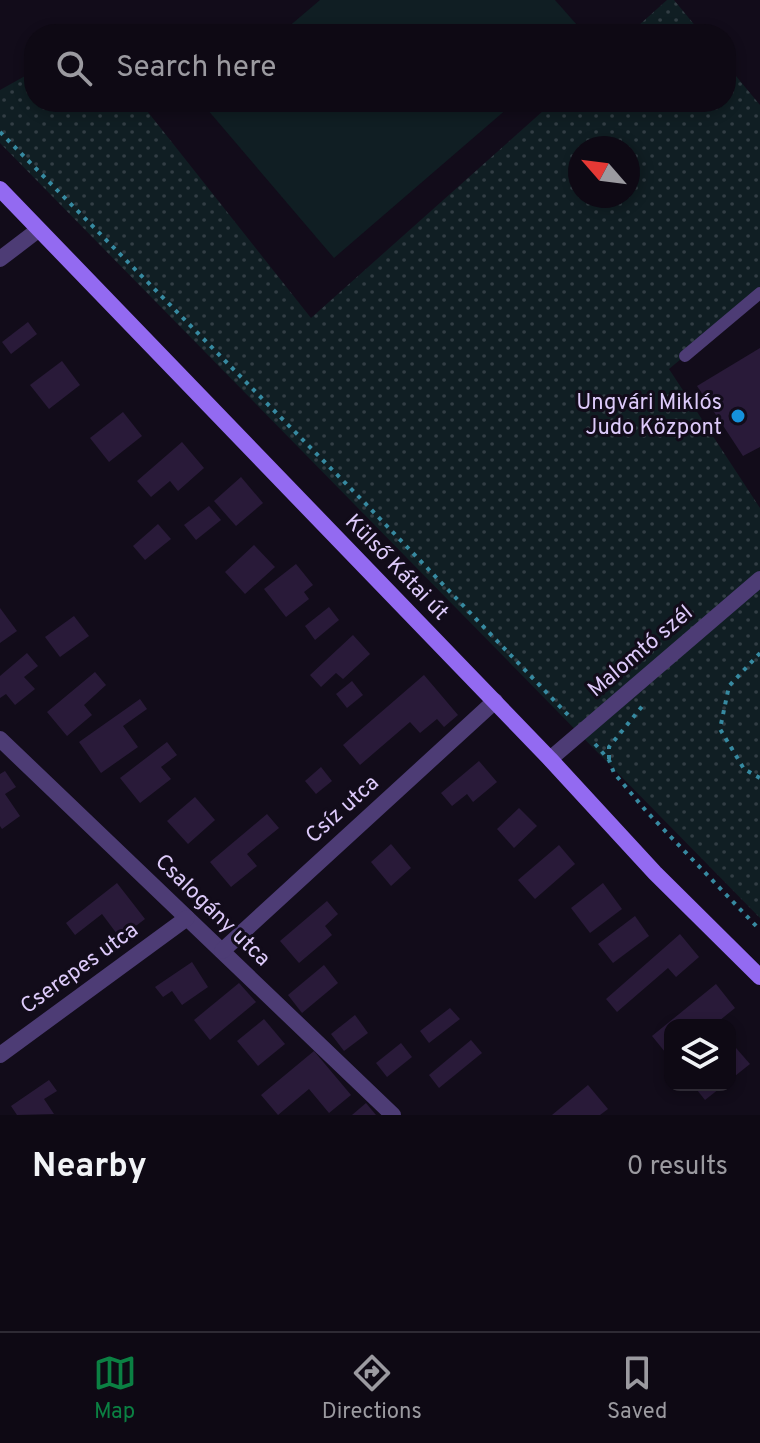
<!DOCTYPE html>
<meta charset="utf-8">
<style>
:root{--surface:#0e0914;--page:#17121d;--text:#f1f3f6;--muted:#9b9aa0;--line:#2e2a34;--accent:#0b8043}
body{margin:0;font-family:Overpass,sans-serif;background:var(--page);color:var(--text)}
.controls{position:absolute;right:24px;bottom:24px;display:grid;overflow:hidden;border-radius:16px;box-shadow:0 4px 12px #0003}
.controls button{width:72px;height:72px;display:grid;place-items:center;padding:0;border:0;border-bottom:2px solid var(--line);background:var(--surface);color:var(--text);font:40px sans-serif}
.compass{position:absolute;left:568px;top:136px;width:72px;height:72px;border-radius:50%;background:var(--surface);box-shadow:0 4px 12px #0003;rotate:298deg}
.list{margin:0;padding:0;list-style:none}
h2{display:flex;justify-content:space-between;align-items:center;height:104px;margin:0;padding:0 32px;font-size:34px}
h2 small{font-size:26px;font-weight:400;color:var(--muted)}
.icon{flex:none;width:44px;height:44px;fill:none;stroke:currentColor;stroke-width:2;stroke-linecap:round;stroke-linejoin:round}
.map{position:relative;flex:none;width:760px;height:1115px;overflow:hidden}
.search{position:absolute;background:var(--surface);box-shadow:0 4px 12px #0003;left:24px;right:24px;top:24px;height:88px;display:flex;align-items:center;gap:20px;box-sizing:border-box;padding:0 28px;border-radius:32px;color:var(--muted);font-size:30px}
.sheet{height:216px;background:var(--surface)}
nav{display:flex;justify-content:space-around;align-items:center;box-sizing:border-box;height:112px;border-top:2px solid var(--line);background:var(--surface);font-size:22px;color:var(--muted)}
nav a{display:grid;justify-items:center;gap:4px}
nav .on{color:var(--accent)}
.map>svg:first-child{display:block}
</style>
<div class="map">
<svg width="760" height="1115" viewBox="0 0 760 1115">
<defs>
<pattern id="grass-dots" width="8" height="8" patternUnits="userSpaceOnUse" patternTransform="scale(2)"><rect width="8" height="8" fill="#101e23"/><path d="M2 2h.1M6 6h.1" fill="none" stroke="#323d44" stroke-width="1.8" stroke-linecap="round"/></pattern>
</defs>
<rect width="100%" height="100%" fill="#120c1a"/>
<g fill="url(#grass-dots)" fill-rule="evenodd">
<polygon points="667,0 674,0 702,34 629,34"/>
<path d="M726,64L760,105V293L669,369L760,508V918L0,143V90L34,71V102H140L311,318L553,102H726ZM580,148H628V196H580Z"/>
</g>
<g fill="#101e23">
<polygon points="320,0 555,0 585,34 280,34"/>
<polygon points="201,102 515,102 334,258"/>
</g>
<g fill="#291a39">
<polygon points="28,322 37,334 11,354 2,342"/>
<polygon points="760,348 760,447 743,456 697,386"/>
<polygon points="62,361 80,385 49,409 30,385"/>
<polygon points="123,412 142,436 109,462 90,438"/>
<polygon points="182,442 204,468 178,491 170,481 151,497 137,481"/>
<polygon points="241,477 263,503 236,526 214,501"/>
<polygon points="209,506 221,520 196,540 184,525"/>
<polygon points="158,524 171,539 145,560 133,546"/>
<polygon points="254,545 275,567 245,594 225,572"/>
<polygon points="296,564 313,585 304,592 309,599 286,617 264,589"/>
<polygon points="329,607 339,620 315,640 305,626"/>
<polygon points="0,608 17,631 0,643"/>
<polygon points="74,616 89,636 60,657 45,637"/>
<polygon points="353,635 370,654 343,679 336,673 321,687 310,675"/>
<polygon points="27,653 38,666 24,677 35,689 15,705 6,694 0,698 0,676"/>
<polygon points="95,672 106,685 84,705 92,715 67,736 47,712"/>
<polygon points="424,675 458,715 444,727 437,719 420,733 410,722 360,765 343,745"/>
<polygon points="352,681 363,695 347,708 336,694"/>
<polygon points="140,699 147,709 123,726 138,747 101,773 79,742"/>
<polygon points="167,742 177,755 161,767 171,779 140,803 120,778"/>
<polygon points="479,761 497,782 473,802 467,794 452,806 441,793"/>
<polygon points="321,767 332,781 316,794 305,781"/>
<polygon points="5,771 16,787 5,794 20,816 2,829 0,826 0,774"/>
<polygon points="195,797 215,820 188,844 167,821"/>
<polygon points="519,808 537,826 514,848 497,829"/>
<polygon points="267,814 279,828 247,854 257,866 231,887 210,862"/>
<polygon points="391,844 411,868 391,886 371,862"/>
<polygon points="559,845 575,864 535,899 518,880"/>
<polygon points="117,883 145,919 120,938 102,914 75,935 66,923"/>
<polygon points="603,883 622,909 590,933 571,908"/>
<polygon points="327,901 338,914 325,926 332,935 299,963 280,941"/>
<polygon points="635,916 649,936 613,963 598,944"/>
<polygon points="680,934 699,957 676,977 668,968 617,1012 606,999"/>
<polygon points="192,962 208,987 182,1005 172,991 163,997 155,987"/>
<polygon points="324,965 338,983 302,1013 288,995"/>
<polygon points="239,983 256,1002 210,1040 194,1020"/>
<polygon points="716,984 735,1008 714,1025 670,1025 670,1058 652,1036"/>
<polygon points="450,1008 460,1019 429,1043 420,1031"/>
<polygon points="355,1015 368,1033 344,1051 331,1034"/>
<polygon points="264,1019 285,1044 258,1066 237,1041"/>
<polygon points="471,1040 482,1053 439,1088 429,1075"/>
<polygon points="401,1043 412,1057 387,1077 376,1063"/>
<polygon points="736,1048 750,1064 730,1080 730,1053"/>
<polygon points="314,1051 351,1095 329,1113 309,1089 278,1115 261,1095"/>
<polygon points="49,1080 57,1091 44,1099 54,1114 17,1115 11,1106"/>
<polygon points="588,1085 608,1109 600,1115 552,1115"/>
<polygon points="693,1085 724,1085 705,1100"/>
<polygon points="366,1103 376,1115 352,1115"/>
</g>
<g fill="none" stroke-linecap="round" stroke-linejoin="round">
<g stroke="#378aa1" stroke-width="4" stroke-dasharray="4 6" stroke-linecap="butt">
<polyline points="0,132 363,501 570,717"/>
<polyline points="760,653 729,686 720,729 744,769 760,778"/>
<polyline points="595,744 609,760 614,773 647,812 760,930"/>
<polyline points="609,759 609,747 644,704"/>
</g>
<polyline stroke="#4d3c75" stroke-width="12" points="685,356 760,293"/>
<g stroke="#4d3c75" stroke-width="16">
<polyline points="0,259 38,230"/>
<polyline points="0,739 393,1115"/>
<polyline points="550,759 760,579"/>
<polyline points="222,951 495,701"/>
<polyline points="0,1055 187,918"/>
</g>
<polyline stroke="#936af1" stroke-width="16" points="0,189 550,759 655,873 760,977"/>
</g>
<circle fill="#1591db" stroke="#120c1a" stroke-width="3" cx="738" cy="416" r="8"/>
<g text-anchor="middle" dominant-baseline="central" stroke-width="6" stroke-linejoin="round" paint-order="stroke">
<g font-size="22" fill="#ddcafa" stroke="#120c1a" text-anchor="end">
<text x="722" y="403">Ungvári Miklós<tspan x="722" dy="25">Judo Központ</tspan></text>
</g>
<g font-size="22" fill="#ddcafa" stroke="#120c1a">
<text transform="translate(396 568) rotate(46)">Külső Kátai út</text>
<text transform="translate(641 652) rotate(-40)">Malomtó szél</text>
<text transform="translate(343 810) rotate(-42)">Csíz utca</text>
<text transform="translate(212 911) rotate(44)">Csalogány utca</text>
<text transform="translate(80 969) rotate(-36)">Cserepes utca</text>
</g>
</g>
</svg>
<div class="controls">
<button><svg class="icon" aria-label="layers" viewBox="0 0 24 24"><path d="M12 4l9 5-9 5-9-5zM3 14l9 5 9-5"/></svg></button>
</div>
<svg class="compass" viewBox="-18 -18 36 36"><path d="M0-13l5 13h-10z" fill="#e53935"/><path d="M0 13l5-13h-10z" fill="#9b9aa0"/></svg>
<div class="search"><svg class="icon" aria-label="search" viewBox="0 0 24 24"><circle cx="10" cy="10" r="6"/><path d="M15 15l6 6"/></svg>Search here</div>
</div>
<section class="sheet">
<h2>Nearby<small>0 results</small></h2>
<ul class="list">
</ul>
</section>
<nav>
<a class="on"><svg class="icon" aria-label="map" viewBox="0 0 24 24"><path d="M3 6l6-2 6 2 6-2v14l-6 2-6-2-6 2zM9 4v14M15 6v14"/></svg>Map</a>
<a><svg class="icon" aria-label="directions" viewBox="0 0 24 24"><path d="M12 3l9 9-9 9-9-9zM9 14v-3h6M13 9l2 2-2 2"/></svg>Directions</a>
<a><svg class="icon" aria-label="saved" viewBox="0 0 24 24"><path d="M7 4h10v16l-5-4-5 4z"/></svg>Saved</a>
</nav>
